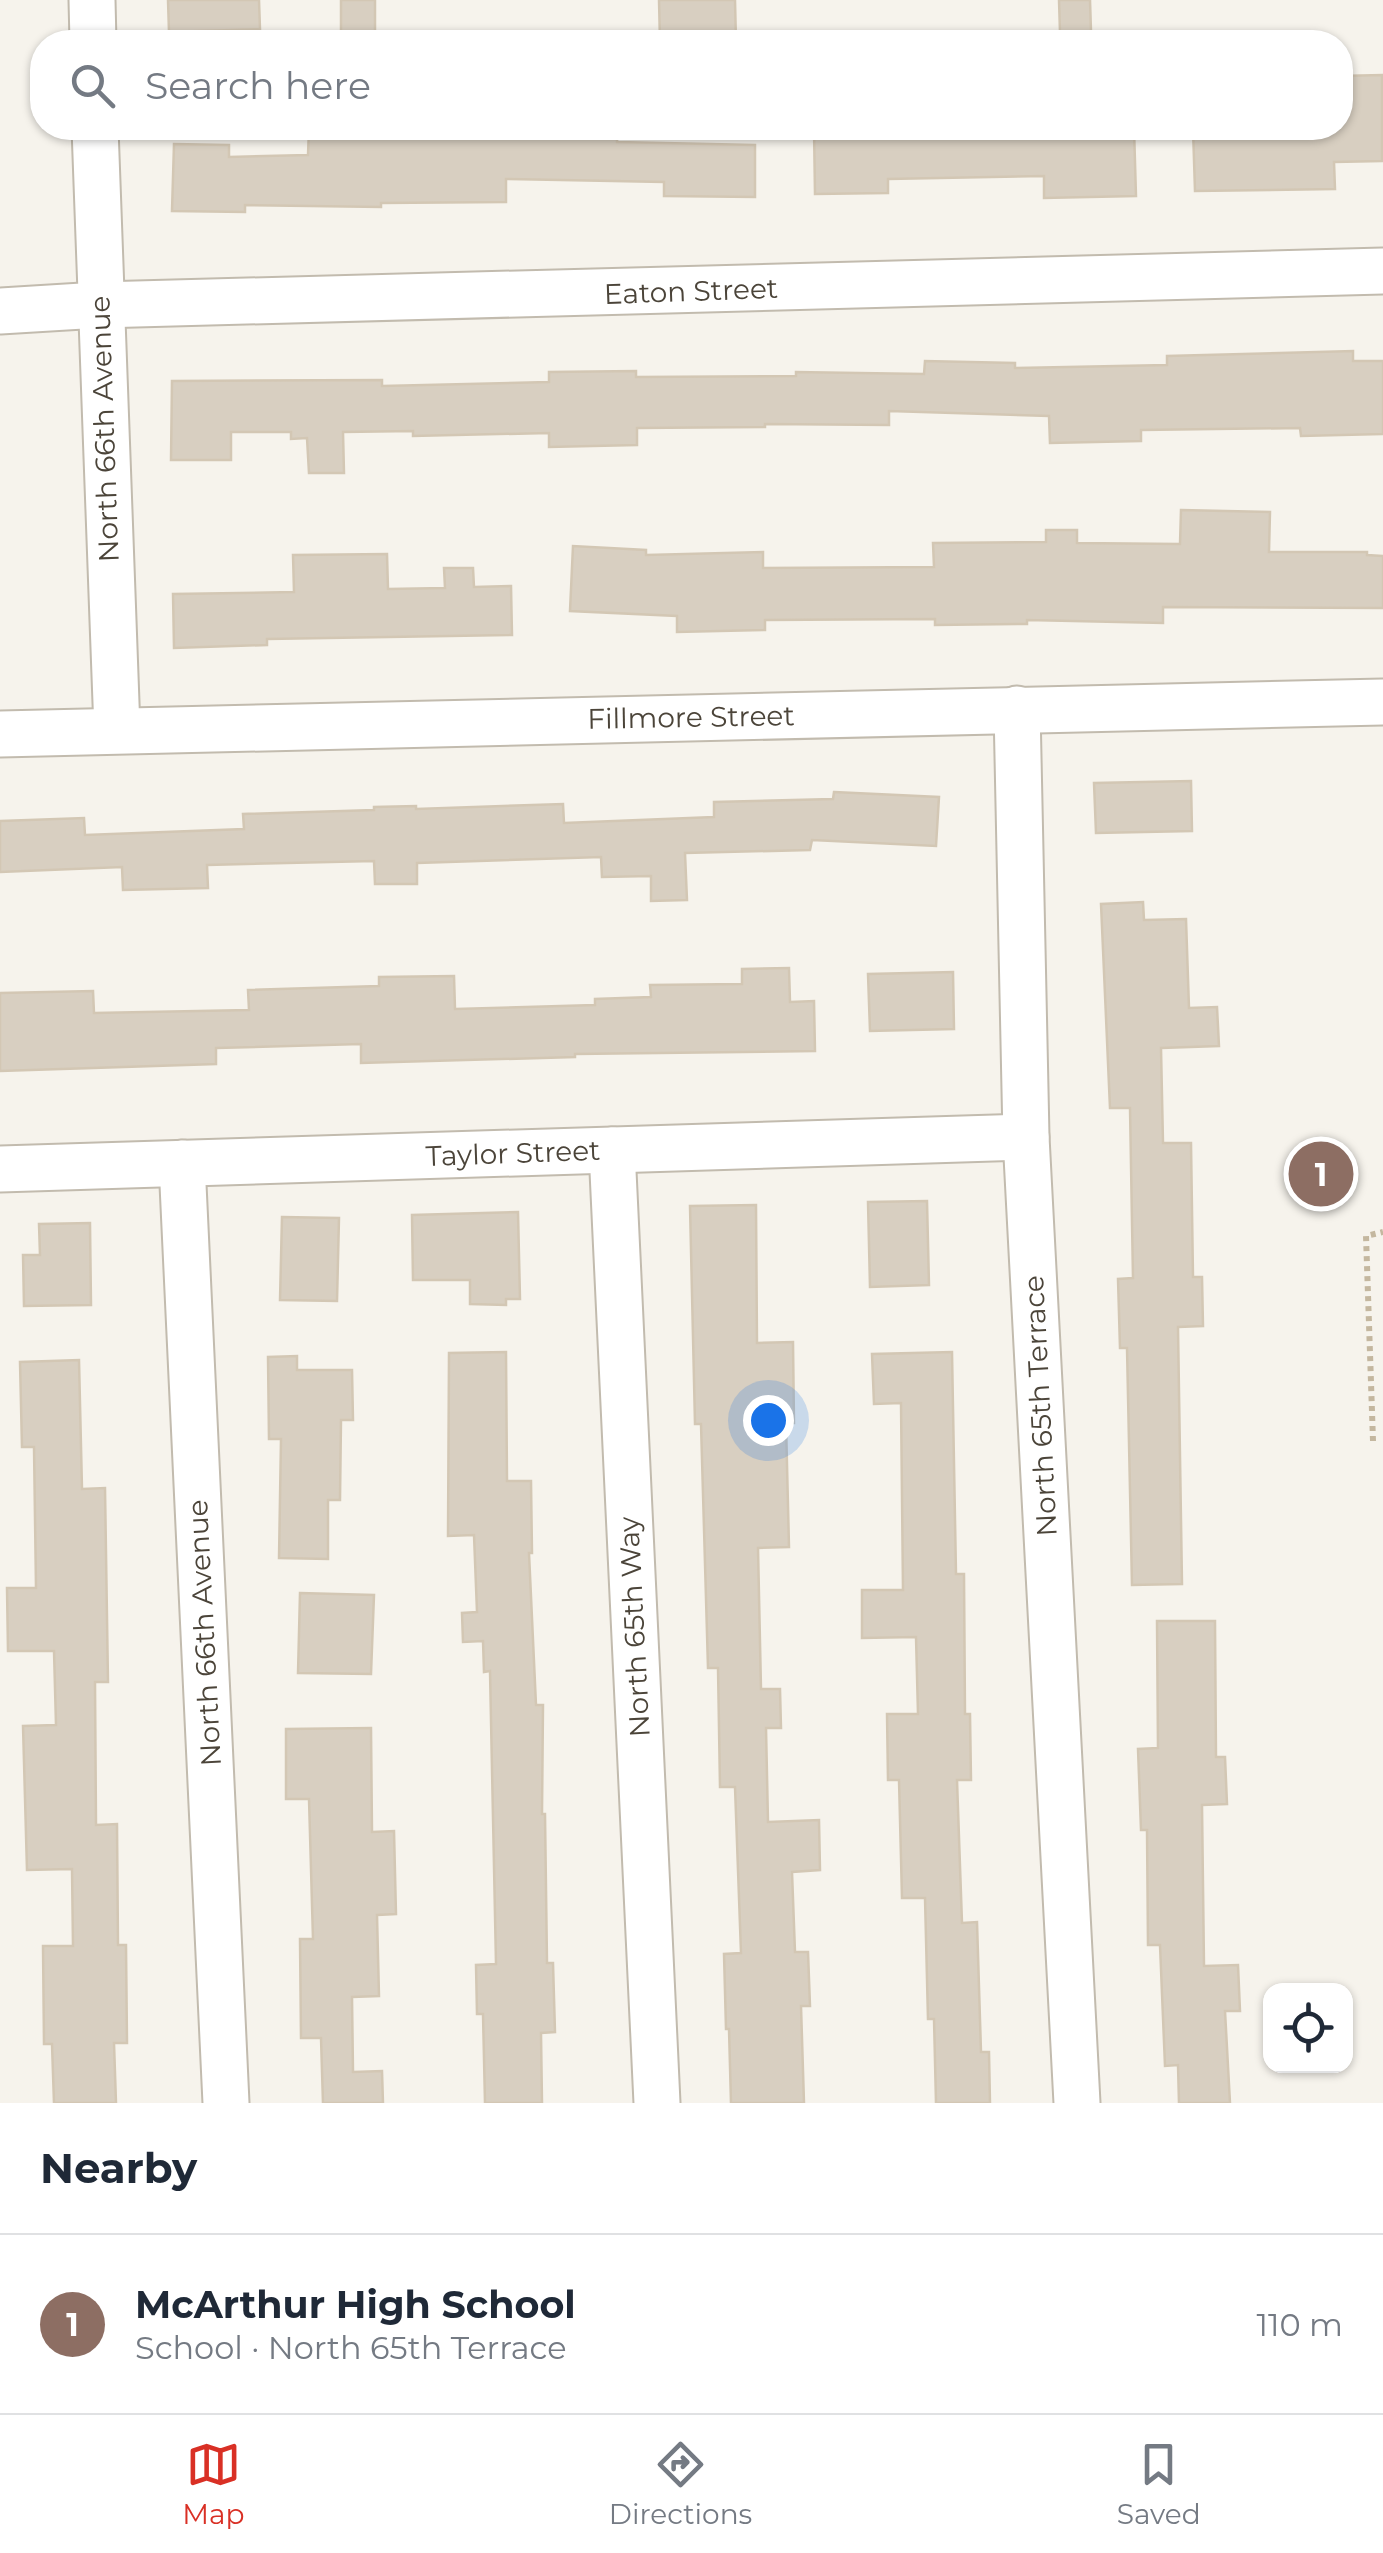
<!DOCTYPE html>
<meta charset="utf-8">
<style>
:root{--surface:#fff;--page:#f6f6f7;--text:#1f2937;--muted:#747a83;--line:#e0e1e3;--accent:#d93025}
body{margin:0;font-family:Montserrat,sans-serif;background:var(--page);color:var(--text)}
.controls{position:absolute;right:30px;bottom:30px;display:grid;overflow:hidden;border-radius:20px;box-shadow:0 2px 8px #0004}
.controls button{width:90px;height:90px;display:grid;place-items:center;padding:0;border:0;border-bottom:2px solid var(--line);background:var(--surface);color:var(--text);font:50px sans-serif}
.you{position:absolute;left:768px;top:1420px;width:35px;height:35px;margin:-25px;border:8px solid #fff;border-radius:50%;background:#1a73e8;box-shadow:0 0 0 15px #1a73e833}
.badge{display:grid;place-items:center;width:65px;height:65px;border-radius:50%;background:var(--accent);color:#fff;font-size:32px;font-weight:700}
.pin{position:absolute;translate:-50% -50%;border:5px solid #fff;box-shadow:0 2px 10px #0006}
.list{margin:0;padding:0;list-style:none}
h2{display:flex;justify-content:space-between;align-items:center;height:130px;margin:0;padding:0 40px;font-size:42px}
h2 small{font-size:32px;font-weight:400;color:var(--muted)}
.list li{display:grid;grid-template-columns:65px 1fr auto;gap:30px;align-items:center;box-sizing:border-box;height:180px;padding:0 40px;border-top:2px solid var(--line)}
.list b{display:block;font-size:38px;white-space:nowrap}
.list p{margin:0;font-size:32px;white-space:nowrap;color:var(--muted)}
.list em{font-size:32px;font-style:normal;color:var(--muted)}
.icon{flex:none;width:55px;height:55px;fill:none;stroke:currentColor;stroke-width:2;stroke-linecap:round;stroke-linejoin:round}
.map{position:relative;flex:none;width:1383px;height:2103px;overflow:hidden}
.search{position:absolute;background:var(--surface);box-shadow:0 2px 8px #0004;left:30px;right:30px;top:30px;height:110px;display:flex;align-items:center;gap:25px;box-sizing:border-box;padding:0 35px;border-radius:40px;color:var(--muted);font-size:38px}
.sheet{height:310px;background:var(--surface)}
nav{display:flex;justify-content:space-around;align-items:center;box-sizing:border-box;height:140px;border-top:2px solid var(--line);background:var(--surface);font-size:28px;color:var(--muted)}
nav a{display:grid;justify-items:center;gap:5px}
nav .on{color:var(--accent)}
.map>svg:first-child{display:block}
</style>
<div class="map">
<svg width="1383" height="2103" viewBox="0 0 1383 2103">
<rect width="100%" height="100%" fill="#f6f3ec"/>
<g fill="#d8cfc1" stroke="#d3c7b4" stroke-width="2.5">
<polygon points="168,0 259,0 260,29 169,32"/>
<rect x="341" y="0" width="34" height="42"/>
<polygon points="659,0 735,0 736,42 660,42"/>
<polygon points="1059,0 1090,0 1091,31 1060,32"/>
<polygon points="1382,75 1382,161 1334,162 1335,189 1195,191 1193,129 1340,128 1340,76"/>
<polygon points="309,128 382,128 382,136 454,135 454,128 618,128 617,142 755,145 755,197 664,196 664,182 506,179 506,202 381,203 381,207 245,205 245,212 172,211 174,144 229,145 229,157 308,155"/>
<polygon points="887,128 887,136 969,134 969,128 1134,128 1136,196 1044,198 1044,176 888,179 888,193 815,194 814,129"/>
<polygon points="1353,351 1353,361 1383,361 1383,434 1301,436 1300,428 1141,430 1141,441 1050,443 1049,416 889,411 889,425 765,424 765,427 637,428 637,445 549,447 549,433 413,436 413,431 343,432 344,473 309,473 307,438 291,439 291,432 231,432 231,460 171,460 172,381 382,380 382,386 549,382 549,372 636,371 636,377 796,376 796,372 924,374 925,361 1015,363 1015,368 1167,365 1167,356"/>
<polygon points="1181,510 1270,512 1269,552 1367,552 1367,555 1383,556 1383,608 1163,607 1163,623 1027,620 1027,624 935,625 935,619 765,620 765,630 677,632 677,616 570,611 573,546 646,550 646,555 763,552 763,568 934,567 933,543 1046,542 1046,530 1077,530 1077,543 1180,544"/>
<polygon points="387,554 388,589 445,588 444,568 473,568 474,587 511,586 512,635 267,639 267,645 174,648 173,594 294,592 293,555"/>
<polygon points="1191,781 1192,831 1096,833 1094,783"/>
<polygon points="834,792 939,797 936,846 812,840 810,850 685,853 687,900 651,901 651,876 602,877 601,857 417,863 417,884 375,884 374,861 207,865 208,888 123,890 122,867 0,872 0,821 84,818 85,835 244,829 243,814 374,810 374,807 416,806 416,809 563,804 564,823 714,817 714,802 833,799"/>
<polygon points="1143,902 1144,920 1186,919 1189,1008 1217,1007 1219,1046 1161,1048 1163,1143 1191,1143 1193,1277 1202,1277 1203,1326 1178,1327 1182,1584 1132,1585 1127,1348 1120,1348 1118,1279 1133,1278 1130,1108 1110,1108 1101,904"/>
<polygon points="789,968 790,1002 814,1001 815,1051 575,1054 575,1057 361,1063 361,1044 216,1048 216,1064 0,1071 0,993 93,991 94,1013 249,1010 248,990 379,986 379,977 454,976 455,1009 595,1005 595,999 651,997 650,985 742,984 742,969"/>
<polygon points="953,972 954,1029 870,1031 868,974"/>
<polygon points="927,1201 929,1285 870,1287 868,1202"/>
<polygon points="756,1205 757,1343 793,1342 794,1423 786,1423 789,1547 758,1548 761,1689 780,1689 781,1728 766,1728 768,1822 819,1820 820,1870 792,1872 795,1952 808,1952 810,2006 801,2006 804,2103 731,2103 729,2029 726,2029 724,1954 741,1953 735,1787 720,1787 718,1668 708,1668 701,1424 695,1424 690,1206"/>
<polygon points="518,1212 520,1299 506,1299 506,1305 470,1304 470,1280 413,1280 412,1215"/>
<polygon points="282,1217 339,1218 337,1301 280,1300"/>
<polygon points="90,1223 91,1305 24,1306 23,1255 40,1255 39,1224"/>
<polygon points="506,1352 507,1481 531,1481 532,1553 529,1553 536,1705 543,1705 542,1814 545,1814 547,1963 553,1963 555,2032 541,2033 542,2103 485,2103 483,2014 477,2014 476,1965 496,1964 490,1671 484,1672 483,1641 463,1642 462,1613 477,1612 474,1535 448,1536 449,1353"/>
<polygon points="952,1352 956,1574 964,1574 965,1714 970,1714 971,1780 957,1780 962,1923 977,1922 981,2052 989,2052 990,2103 936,2103 934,2019 928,2019 925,1898 902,1898 899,1780 888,1780 887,1714 918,1714 916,1637 862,1638 862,1590 903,1590 901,1403 874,1404 872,1354"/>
<polygon points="297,1356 297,1370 352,1370 353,1420 341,1420 340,1500 328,1500 328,1559 279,1558 281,1439 269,1439 268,1357"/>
<polygon points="79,1360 82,1489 105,1488 108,1682 95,1682 96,1825 117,1824 118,1945 126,1945 127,2043 114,2043 116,2103 54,2103 52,2044 44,2044 43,1946 73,1946 72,1869 27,1870 23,1726 56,1725 54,1651 8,1651 7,1588 36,1588 34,1447 22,1447 20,1362"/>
<polygon points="300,1593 374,1595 371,1674 298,1673"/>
<polygon points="1157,1621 1215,1621 1216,1757 1225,1757 1227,1804 1202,1805 1204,1966 1238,1965 1240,2011 1225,2011 1230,2103 1179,2103 1178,2065 1165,2066 1160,1945 1148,1945 1147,1830 1141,1830 1138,1749 1158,1748"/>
<polygon points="371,1728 372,1832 394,1831 396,1914 377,1915 379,1996 352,1997 353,2072 382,2071 383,2103 323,2103 321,2038 301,2038 300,1939 313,1939 309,1799 286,1799 286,1729"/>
</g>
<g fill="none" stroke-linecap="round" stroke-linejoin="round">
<g stroke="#c2bbae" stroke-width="49">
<g id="street">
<polyline points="92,0 93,42"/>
<polyline points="95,128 117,730"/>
<polyline points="0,311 99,305 1383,271"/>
<polyline points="1017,709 1026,1137 1077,2103"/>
<polyline points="0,734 1383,702"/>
<polyline points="612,1150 657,2103"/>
<polyline points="182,1163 226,2103"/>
<polyline points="0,1169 1026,1137"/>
</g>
</g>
<polyline stroke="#c4b79f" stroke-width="6" stroke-dasharray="5 5" stroke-linecap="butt" points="1373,1441 1366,1236 1383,1232"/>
<use href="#street" stroke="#fff" stroke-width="45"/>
</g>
<g text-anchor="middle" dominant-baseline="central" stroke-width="9" stroke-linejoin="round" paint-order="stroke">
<g font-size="28" fill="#4b4439" stroke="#fff">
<text transform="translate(691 291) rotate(-2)">Eaton Street</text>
<text transform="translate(104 429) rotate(-92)">North 66th Avenue</text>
<text transform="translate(691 717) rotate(-1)">Fillmore Street</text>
<text transform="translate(513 1153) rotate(-2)">Taylor Street</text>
<text transform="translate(1040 1406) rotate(-93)">North 65th Terrace</text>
<text transform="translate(634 1627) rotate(-93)">North 65th Way</text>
<text transform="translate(204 1633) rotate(-93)">North 66th Avenue</text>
</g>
</g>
</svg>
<div class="controls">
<button><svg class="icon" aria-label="locate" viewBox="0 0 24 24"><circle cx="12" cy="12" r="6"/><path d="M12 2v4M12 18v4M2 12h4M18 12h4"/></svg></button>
</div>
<div class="you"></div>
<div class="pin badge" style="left:1321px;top:1174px;background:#8d6e63">1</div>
<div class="search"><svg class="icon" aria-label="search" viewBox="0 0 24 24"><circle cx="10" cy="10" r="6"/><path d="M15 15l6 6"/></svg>Search here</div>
</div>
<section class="sheet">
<h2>Nearby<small></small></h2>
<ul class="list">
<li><span class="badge" style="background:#8d6e63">1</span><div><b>McArthur High School</b><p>School · North 65th Terrace</p></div><em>110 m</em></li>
</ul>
</section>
<nav>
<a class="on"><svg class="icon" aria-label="map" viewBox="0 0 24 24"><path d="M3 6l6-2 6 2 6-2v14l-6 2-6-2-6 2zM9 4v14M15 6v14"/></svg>Map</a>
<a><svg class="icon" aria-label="directions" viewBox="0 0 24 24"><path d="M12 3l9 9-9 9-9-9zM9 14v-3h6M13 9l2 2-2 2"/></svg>Directions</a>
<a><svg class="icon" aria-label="saved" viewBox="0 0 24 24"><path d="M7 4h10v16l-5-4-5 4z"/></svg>Saved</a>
</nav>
